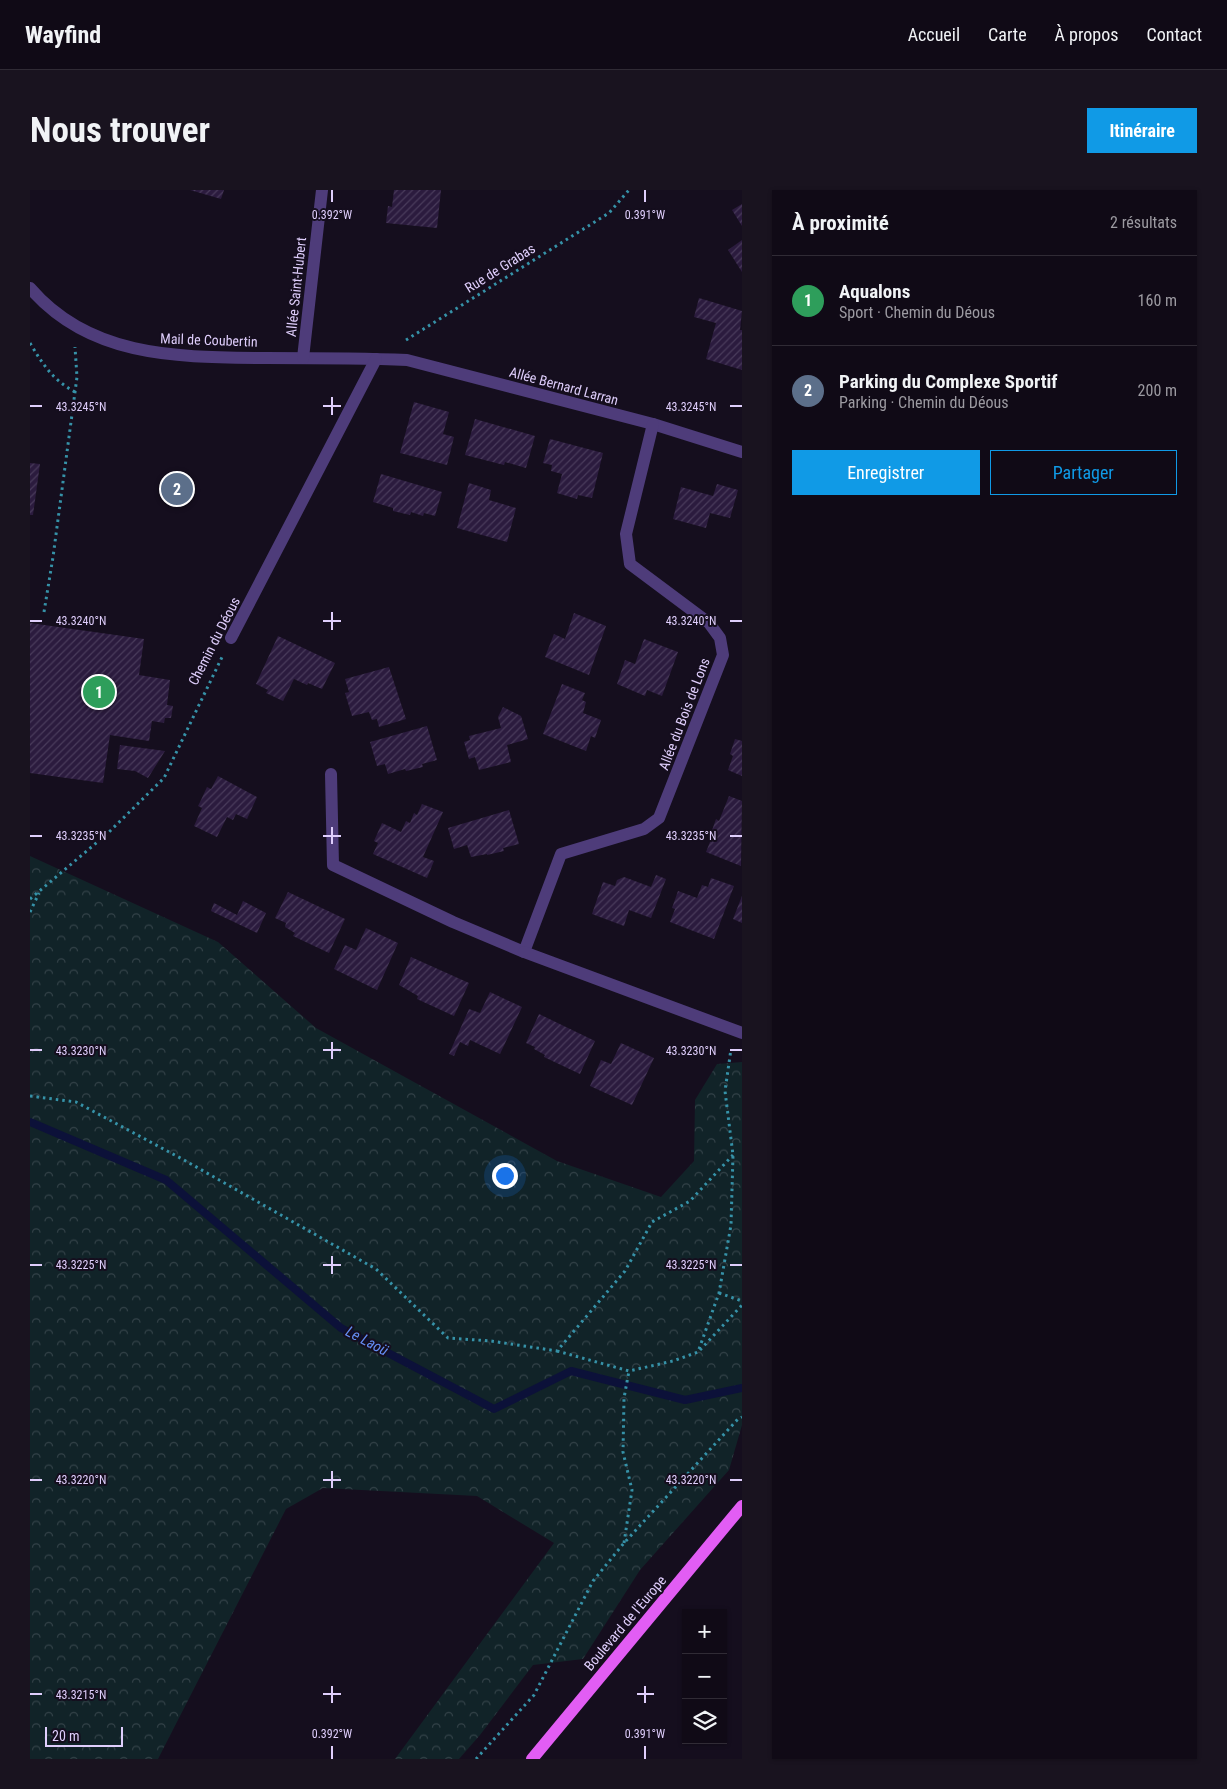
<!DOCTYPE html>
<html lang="fr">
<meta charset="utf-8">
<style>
:root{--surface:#100a16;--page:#19131f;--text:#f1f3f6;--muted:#9c9aa1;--line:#302b35;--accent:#109ae6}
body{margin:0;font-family:"Roboto Condensed",sans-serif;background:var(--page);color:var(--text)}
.controls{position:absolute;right:15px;bottom:15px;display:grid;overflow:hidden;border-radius:0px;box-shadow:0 1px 4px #0004}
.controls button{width:45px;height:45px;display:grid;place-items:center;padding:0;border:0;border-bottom:1px solid var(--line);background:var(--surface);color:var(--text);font:25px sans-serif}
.scale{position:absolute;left:15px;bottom:12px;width:78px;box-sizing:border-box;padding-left:5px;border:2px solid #dfcefc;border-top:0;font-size:14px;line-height:18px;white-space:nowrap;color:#dfcefc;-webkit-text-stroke:4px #150e1e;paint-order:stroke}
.you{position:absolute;left:474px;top:985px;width:18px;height:18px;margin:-12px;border:4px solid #fff;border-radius:50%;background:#1a73e8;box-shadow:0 0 0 8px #1a73e833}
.badge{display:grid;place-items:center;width:32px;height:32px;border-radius:50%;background:var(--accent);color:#fff;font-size:16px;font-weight:700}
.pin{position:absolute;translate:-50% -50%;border:2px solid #fff;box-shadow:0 1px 5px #0006}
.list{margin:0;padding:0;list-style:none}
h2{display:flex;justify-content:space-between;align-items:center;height:65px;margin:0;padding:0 20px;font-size:21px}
h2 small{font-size:16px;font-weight:400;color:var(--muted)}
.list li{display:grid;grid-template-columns:32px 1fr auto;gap:15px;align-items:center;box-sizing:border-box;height:90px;padding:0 20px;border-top:1px solid var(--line)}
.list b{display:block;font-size:19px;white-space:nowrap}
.list p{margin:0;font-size:16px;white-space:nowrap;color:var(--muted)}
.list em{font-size:16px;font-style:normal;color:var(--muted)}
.actions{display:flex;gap:10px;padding:15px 20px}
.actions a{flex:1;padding:11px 0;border:1px solid var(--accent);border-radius:0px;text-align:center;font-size:18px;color:var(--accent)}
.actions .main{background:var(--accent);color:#fff}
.icon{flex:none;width:28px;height:28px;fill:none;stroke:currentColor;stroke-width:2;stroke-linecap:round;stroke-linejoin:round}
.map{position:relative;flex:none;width:712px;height:1569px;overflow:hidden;border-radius:0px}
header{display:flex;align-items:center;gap:30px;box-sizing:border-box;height:70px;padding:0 25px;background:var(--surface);border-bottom:1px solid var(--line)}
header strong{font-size:24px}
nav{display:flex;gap:28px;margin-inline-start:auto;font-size:18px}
.intro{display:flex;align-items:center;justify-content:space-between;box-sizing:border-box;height:120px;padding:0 30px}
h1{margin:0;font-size:35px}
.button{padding:12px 22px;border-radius:0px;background:var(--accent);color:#fff;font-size:18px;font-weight:700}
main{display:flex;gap:30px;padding:0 30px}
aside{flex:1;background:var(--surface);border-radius:0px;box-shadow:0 1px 4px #0004}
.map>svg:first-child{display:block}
</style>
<header>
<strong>Wayfind</strong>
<nav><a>Accueil</a><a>Carte</a><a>À propos</a><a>Contact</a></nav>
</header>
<div class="intro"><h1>Nous trouver</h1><a class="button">Itinéraire</a></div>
<main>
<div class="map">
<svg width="712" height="1569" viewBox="0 0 712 1569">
<defs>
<pattern id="forest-crowns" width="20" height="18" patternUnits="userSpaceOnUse" patternTransform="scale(1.25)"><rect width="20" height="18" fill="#112328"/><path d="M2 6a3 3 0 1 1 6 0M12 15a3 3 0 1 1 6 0" fill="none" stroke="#334248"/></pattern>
<pattern id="building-hatch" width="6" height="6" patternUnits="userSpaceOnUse" patternTransform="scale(1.25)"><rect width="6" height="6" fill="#2b1b3e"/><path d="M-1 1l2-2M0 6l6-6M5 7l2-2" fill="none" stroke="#493b5b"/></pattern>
</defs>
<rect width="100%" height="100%" fill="#150e1e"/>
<polygon fill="url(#forest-crowns)" points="0,666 188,752 286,838 527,971 631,1007 664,971 665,910 687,874 712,872 712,1235 699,1280 610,1380 553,1469 503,1475 450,1545 429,1569 365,1569 524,1353 447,1306 293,1298 256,1319 128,1569 0,1569"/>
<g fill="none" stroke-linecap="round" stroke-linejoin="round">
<polyline stroke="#0c1139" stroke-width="8" points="0,932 136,990 311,1138 464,1219 541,1181 655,1210 712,1198"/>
</g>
<g fill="url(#building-hatch)">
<polygon points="160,0 194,0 191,9"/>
<polygon points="364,0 411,0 407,38 356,33 358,16 362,17"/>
<polygon points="712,14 712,36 702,20"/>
<polygon points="712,50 712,82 698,60"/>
<polygon points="669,108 712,121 710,140 712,140 712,180 676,169 686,133 664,127"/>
<polygon points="384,212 419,222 413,244 424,247 417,275 370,263"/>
<polygon points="445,229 505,246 496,278 475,272 474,275 435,265"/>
<polygon points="520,249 573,263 562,308 548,305 547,309 527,303 532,284 521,281 522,275 513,273"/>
<polygon points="0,273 10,274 3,325 0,325"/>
<polygon points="351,284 412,302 405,326 394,323 393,326 381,322 380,325 363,321 363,318 343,312"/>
<polygon points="439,293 461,300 459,310 486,318 477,352 427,338"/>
<polygon points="687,294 708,300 700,328 680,323 676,338 643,329 651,297 683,306"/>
<polygon points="544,423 576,436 559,485 515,467 524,444 535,449"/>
<polygon points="0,433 114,449 109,485 140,490 137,515 143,516 141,528 135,528 134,533 122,531 119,551 80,545 73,593 0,583"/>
<polygon points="248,446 305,473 292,499 278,493 277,495 264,489 253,511 236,503 238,500 226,494"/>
<polygon points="614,449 648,462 632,506 617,500 615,506 587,494 595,470 605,474"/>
<polygon points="359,477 376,529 349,537 347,529 342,530 339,522 322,526 315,503 319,502 315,489"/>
<polygon points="532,494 555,503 552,510 556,512 553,523 571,530 565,548 561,546 556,561 513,544"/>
<polygon points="473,517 491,526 498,549 477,555 481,572 449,580 445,567 439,569 434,552 440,550 439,546 471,538 468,527"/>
<polygon points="397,536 407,570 392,574 393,577 376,581 375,579 358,584 355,574 347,576 340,552"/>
<polygon points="705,549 712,551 712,586 698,580 703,566 700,564"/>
<polygon points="90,555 135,561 118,588 105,581 87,579"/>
<polygon points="188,586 227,607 217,629 206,624 203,630 197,627 187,647 164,636 172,618 168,616 171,610 177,597 181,599"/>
<polygon points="699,606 712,611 711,676 676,662 682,647 680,646 686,629 689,631"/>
<polygon points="392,614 413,622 393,667 404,671 397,688 343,664 348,653 344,651 352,633 371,642 376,631 380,633 384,623 387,625"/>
<polygon points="479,620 489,654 473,658 474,661 457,665 457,664 441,667 437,655 424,659 418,638"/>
<polygon points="626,685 636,689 621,728 599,720 594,736 562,724 573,692 585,696 587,690 594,687 621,697"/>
<polygon points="681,688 704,696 684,749 640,732 645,719 642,718 648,701 667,708 672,695 678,697"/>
<polygon points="258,702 315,729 299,763 263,746 265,743 255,737 256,733 245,728"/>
<polygon points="712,706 712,733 703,729"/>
<polygon points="213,711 236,723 227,743 181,721 184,713 207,725"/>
<polygon points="336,738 368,753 347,800 304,779 315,755 326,760"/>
<polygon points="381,767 439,793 424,826 387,809 388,806 369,795"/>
<polygon points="460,802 492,817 470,864 440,850 438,856 430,852 424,866 419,864 439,819 450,823"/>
<polygon points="509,824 565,851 550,884 514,867 515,865 504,859 505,857 496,853"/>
<polygon points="591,853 624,868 602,915 560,896 571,870 581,874"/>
</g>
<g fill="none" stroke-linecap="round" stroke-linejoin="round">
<g stroke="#3692a8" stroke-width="3" stroke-dasharray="2.5 4" stroke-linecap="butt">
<polyline points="376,150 579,23 599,0"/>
<path d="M0,153C13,175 23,190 45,202"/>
<polyline points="14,422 23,367 47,187 45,157"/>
<polyline points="0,709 78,643 134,588 193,465"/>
<polyline points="0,722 9,703"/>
<polyline points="0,906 46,912 154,970 346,1079 418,1148 461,1151 527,1161 595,1081 622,1032 660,1011 703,965"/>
<polyline points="689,1103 712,1111"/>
<polyline points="670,1160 712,1115"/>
<polyline points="527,1161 599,1181 643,1171 668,1162 689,1103 701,1035 703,965 695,901 701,859"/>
<polyline points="594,1353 602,1300 593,1262 594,1208 599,1181"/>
<polyline points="446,1569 504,1505 563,1391 594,1353 708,1229 712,1227"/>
</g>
<g stroke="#4e3c7a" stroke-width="12">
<path d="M0,98C61,169 150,167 236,168C283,168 330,168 377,170L623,234L712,262"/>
<polyline points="273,168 292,0"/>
<polyline points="201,448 346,169"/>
<polyline points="301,584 303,675 423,732 494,762 531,664 614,639 629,628 693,465 690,448 679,433 600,374 596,344 623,234"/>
<polyline points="494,762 712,843"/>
</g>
<polyline stroke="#e25df4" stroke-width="12" points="502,1569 712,1316"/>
</g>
<path fill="none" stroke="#dfcefc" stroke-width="2" d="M302,0V12M615,0V12M302,207V225M0,216H12M293,216H311M700,216H712M302,422V440M0,431H12M293,431H311M700,431H712M302,637V654M0,646H12M293,646H311M700,646H712M302,852V869M0,860H12M293,860H311M700,860H712M302,1066V1084M0,1075H12M293,1075H311M700,1075H712M302,1281V1298M0,1290H12M293,1290H311M700,1290H712M302,1496V1513M615,1496V1513M0,1504H12M293,1504H311M607,1504H624M302,1556V1569M615,1556V1569"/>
<g text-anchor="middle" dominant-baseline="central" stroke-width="4" stroke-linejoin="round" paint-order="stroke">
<g font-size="14" fill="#dfcefc" stroke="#150e1e">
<text transform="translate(470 78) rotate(-32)">Rue de Grabas</text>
<text transform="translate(266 97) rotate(-84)">Allée Saint-Hubert</text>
<text transform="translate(179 150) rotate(2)">Mail de Coubertin</text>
<text transform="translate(534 196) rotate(15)">Allée Bernard Larran</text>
<text transform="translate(184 451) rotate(-63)">Chemin du Déous</text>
<text transform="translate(654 524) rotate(-69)">Allée du Bois de Lons</text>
<text transform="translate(595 1433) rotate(-50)">Boulevard de l'Europe</text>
</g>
<g font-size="15" font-style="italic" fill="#648df4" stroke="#150e1e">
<text transform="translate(337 1151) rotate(28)">Le Laoü</text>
</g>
</g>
<g font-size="12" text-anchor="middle" fill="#dfcefc" stroke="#150e1e" stroke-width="4" stroke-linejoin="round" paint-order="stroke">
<text x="302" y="29">0.392°W</text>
<text x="615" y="29">0.391°W</text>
<text x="51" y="221">43.3245°N</text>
<text x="661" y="221">43.3245°N</text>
<text x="51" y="435">43.3240°N</text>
<text x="661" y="435">43.3240°N</text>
<text x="51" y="650">43.3235°N</text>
<text x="661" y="650">43.3235°N</text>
<text x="51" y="865">43.3230°N</text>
<text x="661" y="865">43.3230°N</text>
<text x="51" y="1079">43.3225°N</text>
<text x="661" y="1079">43.3225°N</text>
<text x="51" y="1294">43.3220°N</text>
<text x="661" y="1294">43.3220°N</text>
<text x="51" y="1509">43.3215°N</text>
<text x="302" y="1548">0.392°W</text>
<text x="615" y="1548">0.391°W</text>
</g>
</svg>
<div class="controls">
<button>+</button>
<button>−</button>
<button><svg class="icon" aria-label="layers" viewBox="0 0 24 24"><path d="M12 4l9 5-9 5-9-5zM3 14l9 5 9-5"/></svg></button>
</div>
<div class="scale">20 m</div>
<div class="you"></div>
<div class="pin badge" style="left:69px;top:502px;background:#2e9e5b">1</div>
<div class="pin badge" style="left:147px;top:299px;background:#5c6f8a">2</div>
</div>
<aside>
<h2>À proximité<small>2 résultats</small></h2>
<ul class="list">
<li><span class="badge" style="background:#2e9e5b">1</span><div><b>Aqualons</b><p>Sport · Chemin du Déous</p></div><em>160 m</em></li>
<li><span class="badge" style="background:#5c6f8a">2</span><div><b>Parking du Complexe Sportif</b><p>Parking · Chemin du Déous</p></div><em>200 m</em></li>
</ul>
<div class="actions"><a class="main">Enregistrer</a><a>Partager</a></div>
</aside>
</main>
